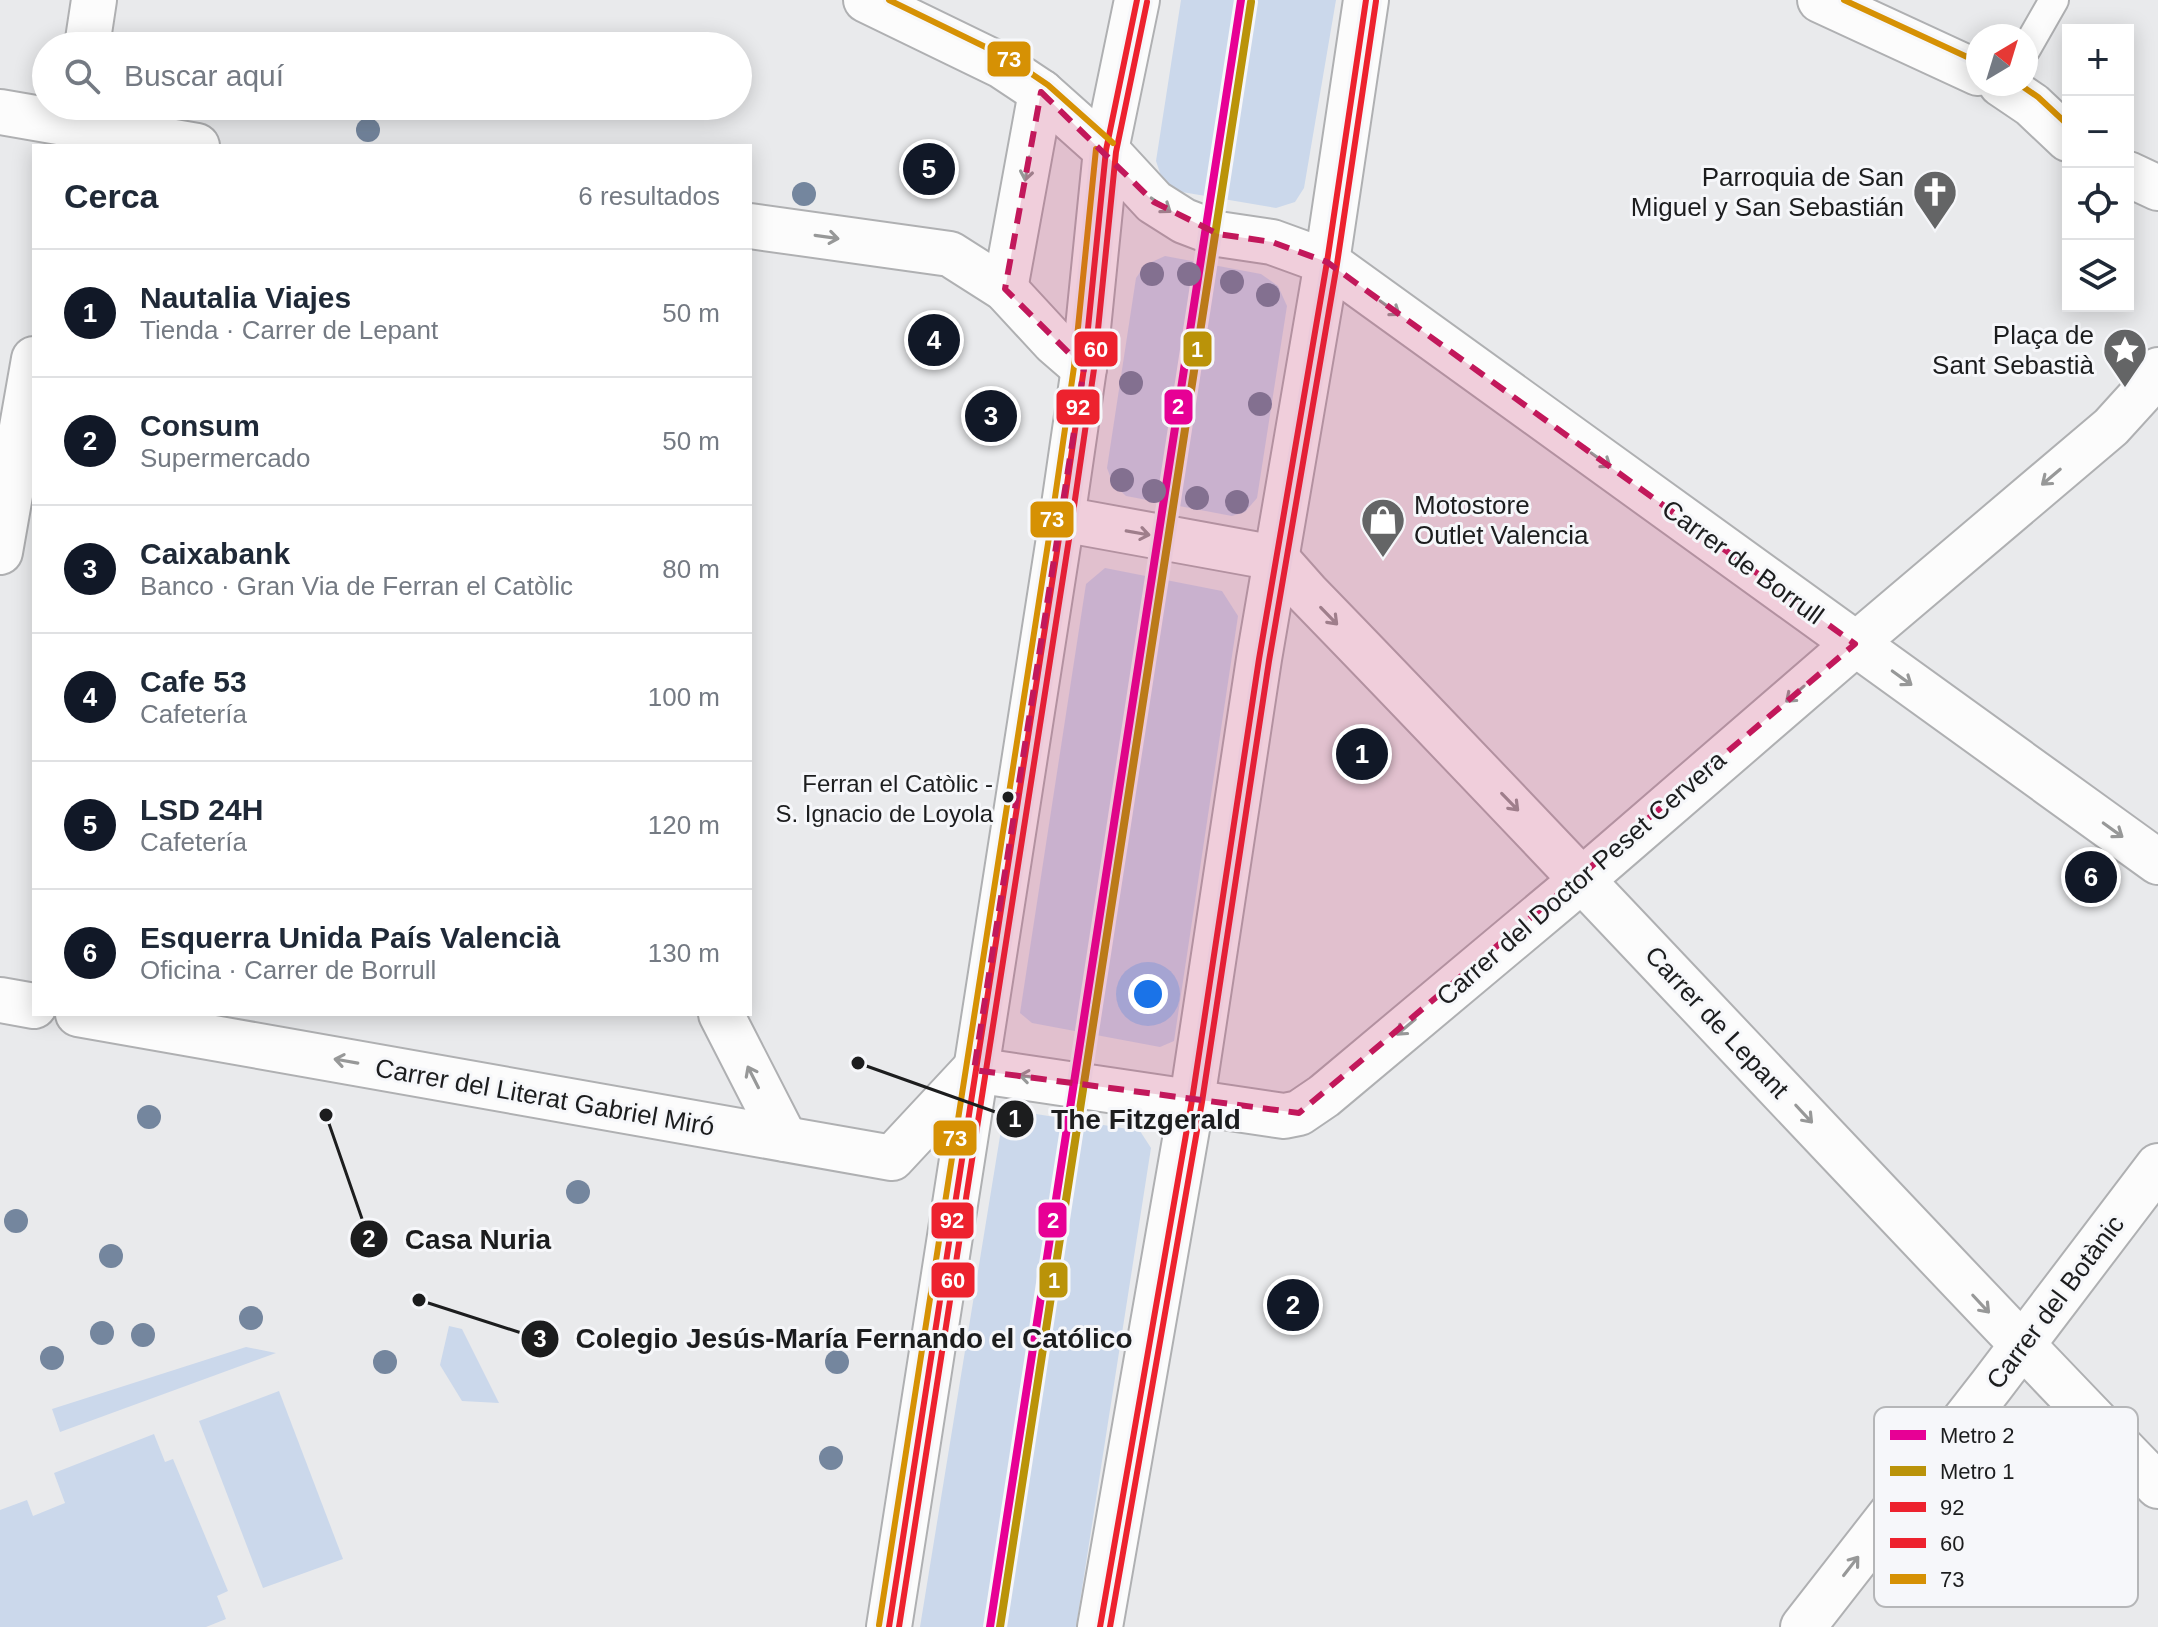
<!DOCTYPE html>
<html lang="es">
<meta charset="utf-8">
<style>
:root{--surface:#fff;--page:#f2f2f3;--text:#1f2937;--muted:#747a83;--line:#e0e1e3;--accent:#111827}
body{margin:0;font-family:Arial,sans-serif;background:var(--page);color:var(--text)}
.controls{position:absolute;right:24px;top:24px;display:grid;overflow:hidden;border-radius:0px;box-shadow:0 4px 20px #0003}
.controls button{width:72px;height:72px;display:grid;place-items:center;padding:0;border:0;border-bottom:2px solid var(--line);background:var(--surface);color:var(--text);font:40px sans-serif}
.compass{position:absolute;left:1966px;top:24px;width:72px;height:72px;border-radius:50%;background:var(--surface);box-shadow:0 4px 20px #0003;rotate:38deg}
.you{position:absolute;left:1148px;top:994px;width:28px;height:28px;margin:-20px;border:6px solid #fff;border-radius:50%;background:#1a73e8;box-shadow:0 0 0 12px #1a73e833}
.badge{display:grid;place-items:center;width:52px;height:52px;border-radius:50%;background:var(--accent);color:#fff;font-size:26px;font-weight:700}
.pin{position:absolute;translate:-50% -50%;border:4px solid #fff;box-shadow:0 2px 8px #0006}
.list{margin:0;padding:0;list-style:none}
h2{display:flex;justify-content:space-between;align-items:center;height:104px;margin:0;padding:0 32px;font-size:34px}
h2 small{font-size:26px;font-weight:400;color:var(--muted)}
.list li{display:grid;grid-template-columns:52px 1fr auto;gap:24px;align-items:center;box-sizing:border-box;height:128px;padding:0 32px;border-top:2px solid var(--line)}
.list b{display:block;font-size:30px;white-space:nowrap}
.list p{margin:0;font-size:26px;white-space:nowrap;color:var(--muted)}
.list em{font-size:26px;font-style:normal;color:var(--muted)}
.icon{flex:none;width:44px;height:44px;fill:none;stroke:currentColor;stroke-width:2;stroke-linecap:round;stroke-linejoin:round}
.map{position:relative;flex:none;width:2158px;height:1627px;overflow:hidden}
.search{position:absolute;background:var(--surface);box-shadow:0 4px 20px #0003;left:32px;top:32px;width:720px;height:88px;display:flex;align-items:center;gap:20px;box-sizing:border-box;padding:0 28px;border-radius:44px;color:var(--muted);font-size:30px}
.panel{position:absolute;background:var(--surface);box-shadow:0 4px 20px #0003;left:32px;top:144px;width:720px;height:872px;border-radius:0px}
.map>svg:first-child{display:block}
</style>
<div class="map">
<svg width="2158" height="1627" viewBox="0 0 2158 1627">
<rect width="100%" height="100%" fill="#e9eaec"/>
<g fill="#cbd8eb">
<polygon points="1181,0 1336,0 1304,188 1295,202 1276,208 1176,191 1162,179 1156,161"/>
<polygon points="1165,256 1261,274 1278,286 1287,306 1257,498 1245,512 1232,516 1126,496 1113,484 1107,468 1136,278 1145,265"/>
<polygon points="1105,568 1222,591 1238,616 1174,1041 1160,1047 1032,1023 1020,1013 1086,584"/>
<polygon points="1024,1112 1140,1131 1151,1148 1076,1627 920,1627 1002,1124"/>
<polygon points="449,1326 462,1329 499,1403 462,1401 440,1365"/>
<polygon points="246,1347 276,1353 60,1432 52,1409"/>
<polygon points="279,1391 343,1559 263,1588 199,1421"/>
<polygon points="154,1434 165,1462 173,1459 228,1591 217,1596 226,1619 206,1627 0,1627 0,1510 27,1500 33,1516 65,1503 54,1473"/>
</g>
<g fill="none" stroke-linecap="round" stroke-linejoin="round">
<g stroke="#afb0b2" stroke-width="32">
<polyline id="service" points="2026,49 2054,0"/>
</g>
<g stroke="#afb0b2" stroke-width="46">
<polyline id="pedestrian" points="1855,644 2111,427 2150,384 2158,369"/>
</g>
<g stroke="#afb0b2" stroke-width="48">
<g id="minor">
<polyline points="866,0 1002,66 1041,92 1106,150 1154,202 1184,221 1218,234 1272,242 1327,262 2158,862"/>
<polyline points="87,46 94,0"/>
<polyline points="0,112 197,146"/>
<polyline points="750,226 950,254 1005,289 1054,342 1084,368"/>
<polyline points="1005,289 1041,92"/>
<polyline points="0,552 34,359"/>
<path d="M1276,558L1307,593C1594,888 1872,1191 2158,1486"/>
<polyline points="0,1000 34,1006"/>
<polyline points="78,1014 892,1158 974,1070 1284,1116 1299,1113 1324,1096 1583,879 1855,644"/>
<polyline points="721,1014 785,1139"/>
<polyline points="1803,1627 1991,1386 2158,1166"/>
</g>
</g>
<g stroke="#afb0b2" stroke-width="48">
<g id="tertiary">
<polyline points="1820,0 1978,73"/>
<polyline points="2001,84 2032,105 2068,139"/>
<polyline points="2128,174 2158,188"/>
</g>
</g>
<g stroke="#afb0b2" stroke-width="48">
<g id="primary">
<polyline points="1062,519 1276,558"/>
<polyline points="889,1627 1062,519 1084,368 1106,150 1137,0"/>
<polyline points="1100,1627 1192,1100 1259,659 1327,262 1366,0"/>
</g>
</g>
<use href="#service" stroke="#fcfcfc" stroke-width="28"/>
<use href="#pedestrian" stroke="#fcfcfc" stroke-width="42"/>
<use href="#minor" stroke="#fcfcfc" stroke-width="44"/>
<use href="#tertiary" stroke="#fcfcfc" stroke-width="44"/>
<use href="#primary" stroke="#fcfcfc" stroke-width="44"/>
<g stroke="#f6f7fa" stroke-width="12">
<g id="bus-1">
<polyline points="889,1627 1062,519 1084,368 1106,150 1137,0"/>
<polyline points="1100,1627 1192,1100 1259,659 1327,262 1366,0"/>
</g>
</g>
<g stroke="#f6f7fa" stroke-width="12">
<g id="bus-2">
<polyline points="899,1627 1072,520 1094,369 1116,152 1147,2"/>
<polyline points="1110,1627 1202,1102 1269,661 1337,264 1376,1"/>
</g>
</g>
<g stroke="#f6f7fa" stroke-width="12">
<g id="bus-3">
<polyline points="889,0 1008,58 1048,85 1113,143"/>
<polyline points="1844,0 1978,62"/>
<polyline points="2019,84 2038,97 2068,125"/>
<polyline points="879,1625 1052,518 1074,367 1096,149"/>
</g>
</g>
<use href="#bus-1" stroke="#ed222e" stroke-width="6"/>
<use href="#bus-2" stroke="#ed222e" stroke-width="6"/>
<use href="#bus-3" stroke="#d69104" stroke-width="6"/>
<g stroke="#f6f7fa" stroke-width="14">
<polyline id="metro-1" points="990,1627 1241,0"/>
</g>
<g stroke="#f6f7fa" stroke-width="14">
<polyline id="metro-2" points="1000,1627 1251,2"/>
</g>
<use href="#metro-1" stroke="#e70095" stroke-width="8"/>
<use href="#metro-2" stroke="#ba9309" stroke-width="8"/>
</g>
<g fill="#74869e">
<circle cx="368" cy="130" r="12"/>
<circle cx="804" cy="194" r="12"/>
<circle cx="1152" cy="274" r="12"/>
<circle cx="1189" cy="274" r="12"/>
<circle cx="1232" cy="282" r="12"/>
<circle cx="1268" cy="295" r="12"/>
<circle cx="1131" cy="383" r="12"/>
<circle cx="1260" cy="404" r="12"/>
<circle cx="1122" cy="480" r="12"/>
<circle cx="1154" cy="491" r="12"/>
<circle cx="1197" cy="498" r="12"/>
<circle cx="1237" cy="502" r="12"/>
<circle cx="149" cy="1117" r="12"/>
<circle cx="578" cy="1192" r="12"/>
<circle cx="16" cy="1221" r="12"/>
<circle cx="111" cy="1256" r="12"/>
<circle cx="251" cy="1318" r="12"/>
<circle cx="102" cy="1333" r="12"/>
<circle cx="143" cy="1335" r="12"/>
<circle cx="52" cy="1358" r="12"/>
<circle cx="385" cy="1362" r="12"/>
<circle cx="837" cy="1362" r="12"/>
<circle cx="831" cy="1458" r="12"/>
</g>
<defs><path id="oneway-shaft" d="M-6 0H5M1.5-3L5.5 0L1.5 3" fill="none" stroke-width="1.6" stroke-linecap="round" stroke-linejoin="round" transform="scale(2)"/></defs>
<g stroke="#979898">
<use href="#oneway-shaft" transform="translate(1027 169) rotate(100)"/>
<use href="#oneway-shaft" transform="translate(1161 205) rotate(36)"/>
<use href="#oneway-shaft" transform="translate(827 237) rotate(8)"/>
<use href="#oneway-shaft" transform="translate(1390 308) rotate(36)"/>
<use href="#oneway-shaft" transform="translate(1601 460) rotate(36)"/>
<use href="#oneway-shaft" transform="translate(2051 477) rotate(140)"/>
<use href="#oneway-shaft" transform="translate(1138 533) rotate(10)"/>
<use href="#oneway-shaft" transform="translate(1329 616) rotate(46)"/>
<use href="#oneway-shaft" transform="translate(1902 678) rotate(36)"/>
<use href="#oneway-shaft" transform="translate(1795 694) rotate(139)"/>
<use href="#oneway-shaft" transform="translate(1510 802) rotate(46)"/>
<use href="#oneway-shaft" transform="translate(2113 830) rotate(36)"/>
<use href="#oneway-shaft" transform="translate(1406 1027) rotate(140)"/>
<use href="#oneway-shaft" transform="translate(346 1061) rotate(-170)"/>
<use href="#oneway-shaft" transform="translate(753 1077) rotate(-117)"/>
<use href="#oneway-shaft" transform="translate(1031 1077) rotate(-172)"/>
<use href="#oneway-shaft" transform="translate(1804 1114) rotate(47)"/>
<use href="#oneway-shaft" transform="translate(1981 1304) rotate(47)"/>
<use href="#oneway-shaft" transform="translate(1851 1566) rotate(-52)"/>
</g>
<path fill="#c2185b" fill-opacity="0.2" stroke="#c2185b" stroke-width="6" stroke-dasharray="16 10" stroke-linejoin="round" d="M1041,92L1154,202L1218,234L1272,242L1327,262L1855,644L1299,1113L974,1070L1084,368L1005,289Z"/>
<defs>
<g id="church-pin" transform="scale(2.3)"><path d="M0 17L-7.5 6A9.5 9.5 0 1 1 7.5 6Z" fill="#646566" stroke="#f6f7fa"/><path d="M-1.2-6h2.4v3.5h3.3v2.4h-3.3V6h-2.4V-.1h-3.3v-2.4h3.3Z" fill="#fff"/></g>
<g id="sight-pin" transform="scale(2.3)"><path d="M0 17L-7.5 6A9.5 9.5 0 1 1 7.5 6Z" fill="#646566" stroke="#f6f7fa"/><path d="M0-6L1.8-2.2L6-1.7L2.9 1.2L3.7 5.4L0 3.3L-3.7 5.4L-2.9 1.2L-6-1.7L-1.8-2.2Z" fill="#fff"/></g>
<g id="shop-pin" transform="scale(2.3)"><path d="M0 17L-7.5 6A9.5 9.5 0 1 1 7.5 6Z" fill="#646566" stroke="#f6f7fa"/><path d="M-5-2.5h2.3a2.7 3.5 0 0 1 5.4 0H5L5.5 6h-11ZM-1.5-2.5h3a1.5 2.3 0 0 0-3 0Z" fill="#fff"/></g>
</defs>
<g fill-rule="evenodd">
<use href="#church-pin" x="1935" y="192"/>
<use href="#sight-pin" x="2125" y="350"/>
<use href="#shop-pin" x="1383" y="520"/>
</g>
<circle fill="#1c1d1e" stroke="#f6f7fa" stroke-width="3" cx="1008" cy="797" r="7"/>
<g text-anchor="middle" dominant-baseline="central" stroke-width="6" stroke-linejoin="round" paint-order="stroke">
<g font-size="24" fill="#1c1d1e" stroke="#f6f7fa" text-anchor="end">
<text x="993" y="783">Ferran el Catòlic -<tspan x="993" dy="30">S. Ignacio de Loyola</tspan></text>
</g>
<g font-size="26" fill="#1c1d1e" stroke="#f6f7fa" text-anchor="end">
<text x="1904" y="177">Parroquia de San<tspan x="1904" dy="30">Miguel y San Sebastián</tspan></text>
<text x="2094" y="335">Plaça de<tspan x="2094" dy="30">Sant Sebastià</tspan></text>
<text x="1414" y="505" text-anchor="start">Motostore<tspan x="1414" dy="30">Outlet Valencia</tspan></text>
</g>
<g font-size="26" fill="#1c1d1e" stroke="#f6f7fa">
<text transform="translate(1743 562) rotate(36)">Carrer de Borrull</text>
<text transform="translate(1581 878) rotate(-41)">Carrer del Doctor Peset Cervera</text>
<text transform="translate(1717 1022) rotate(47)">Carrer de Lepant</text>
<text transform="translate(545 1097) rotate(10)">Carrer del Literat Gabriel Miró</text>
<text transform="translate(2055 1302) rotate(-53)">Carrer del Botànic</text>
</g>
</g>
<rect x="1874" y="1407" width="264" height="200" rx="12" fill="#f6f7fa" stroke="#b5b6b8" stroke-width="2"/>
<rect x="1890" y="1430" width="36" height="10" fill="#e70095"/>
<rect x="1890" y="1466" width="36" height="10" fill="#ba9309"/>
<rect x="1890" y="1502" width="36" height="10" fill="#ed222e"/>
<rect x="1890" y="1538" width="36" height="10" fill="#ed222e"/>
<rect x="1890" y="1574" width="36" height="10" fill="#d69104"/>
<g font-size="22" fill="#1c1d1e">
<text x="1940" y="1443">Metro 2</text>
<text x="1940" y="1479">Metro 1</text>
<text x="1940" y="1515">92</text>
<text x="1940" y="1551">60</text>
<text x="1940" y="1587">73</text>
</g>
<path fill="none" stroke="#1c1d1e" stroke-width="3" d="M858 1063L1015 1119M326 1115L369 1239M419 1300L540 1339"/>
<g fill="#1c1d1e" stroke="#f6f7fa" stroke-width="3">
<circle cx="858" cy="1063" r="8"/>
<circle cx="326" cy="1115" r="8"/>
<circle cx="419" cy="1300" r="8"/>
<circle cx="1015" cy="1119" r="20"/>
<circle cx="369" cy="1239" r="20"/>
<circle cx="540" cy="1339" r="20"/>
</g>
<g font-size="24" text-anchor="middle" font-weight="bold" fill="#fff">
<text x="1015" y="1127">1</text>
<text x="369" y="1247">2</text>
<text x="540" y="1347">3</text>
</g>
<g font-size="28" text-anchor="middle" font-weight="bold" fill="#1c1d1e" stroke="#f6f7fa" stroke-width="6" stroke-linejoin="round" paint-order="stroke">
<text x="1146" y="1129">The Fitzgerald</text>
<text x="478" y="1249">Casa Nuria</text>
<text x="854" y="1348">Colegio Jesús-María Fernando el Católico</text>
</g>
<g stroke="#f6f7fa" stroke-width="3">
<rect x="986" y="40" width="46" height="38" rx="8" fill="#d69104"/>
<rect x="1073" y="330" width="46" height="38" rx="8" fill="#ed222e"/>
<rect x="1182" y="330" width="31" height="38" rx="8" fill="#ba9309"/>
<rect x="1163" y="388" width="31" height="38" rx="8" fill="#e70095"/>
<rect x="1055" y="388" width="46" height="38" rx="8" fill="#ed222e"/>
<rect x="1029" y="500" width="46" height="39" rx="8" fill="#d69104"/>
<rect x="932" y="1119" width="46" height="38" rx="8" fill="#d69104"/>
<rect x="1037" y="1201" width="31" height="38" rx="8" fill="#e70095"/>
<rect x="930" y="1201" width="45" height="39" rx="8" fill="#ed222e"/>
<rect x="1038" y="1261" width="31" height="38" rx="8" fill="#ba9309"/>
<rect x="930" y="1261" width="46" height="38" rx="8" fill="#ed222e"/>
</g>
<g font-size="22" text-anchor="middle" font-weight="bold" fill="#fff">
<text x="1009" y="67">73</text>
<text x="1096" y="357">60</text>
<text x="1197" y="357">1</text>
<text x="1178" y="414">2</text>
<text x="1078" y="415">92</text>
<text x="1052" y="527">73</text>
<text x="955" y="1146">73</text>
<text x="1053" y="1228">2</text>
<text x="952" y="1228">92</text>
<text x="1054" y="1288">1</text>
<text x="953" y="1288">60</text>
</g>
</svg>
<div class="controls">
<button>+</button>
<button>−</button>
<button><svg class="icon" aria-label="locate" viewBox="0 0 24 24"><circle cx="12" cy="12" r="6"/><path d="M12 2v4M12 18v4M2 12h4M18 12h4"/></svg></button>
<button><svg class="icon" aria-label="layers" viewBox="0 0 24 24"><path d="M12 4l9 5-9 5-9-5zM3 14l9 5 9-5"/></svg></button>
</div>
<svg class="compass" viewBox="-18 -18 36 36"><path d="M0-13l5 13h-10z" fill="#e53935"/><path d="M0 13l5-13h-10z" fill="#747a83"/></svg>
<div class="you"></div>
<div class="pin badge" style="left:1362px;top:754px">1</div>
<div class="pin badge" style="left:1293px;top:1305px">2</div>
<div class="pin badge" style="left:991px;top:416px">3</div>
<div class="pin badge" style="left:934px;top:340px">4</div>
<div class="pin badge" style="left:929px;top:169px">5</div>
<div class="pin badge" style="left:2091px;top:877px">6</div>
<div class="search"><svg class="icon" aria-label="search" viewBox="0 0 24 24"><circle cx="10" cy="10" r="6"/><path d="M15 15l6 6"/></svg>Buscar aquí</div>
<section class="panel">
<h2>Cerca<small>6 resultados</small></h2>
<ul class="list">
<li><span class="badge">1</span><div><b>Nautalia Viajes</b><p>Tienda · Carrer de Lepant</p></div><em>50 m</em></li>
<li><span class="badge">2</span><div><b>Consum</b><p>Supermercado</p></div><em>50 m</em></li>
<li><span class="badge">3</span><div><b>Caixabank</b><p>Banco · Gran Via de Ferran el Catòlic</p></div><em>80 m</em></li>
<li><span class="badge">4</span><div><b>Cafe 53</b><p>Cafetería</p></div><em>100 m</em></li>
<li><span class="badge">5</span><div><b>LSD 24H</b><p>Cafetería</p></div><em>120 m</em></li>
<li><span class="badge">6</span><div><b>Esquerra Unida País Valencià</b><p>Oficina · Carrer de Borrull</p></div><em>130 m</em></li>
</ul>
</section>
</div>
